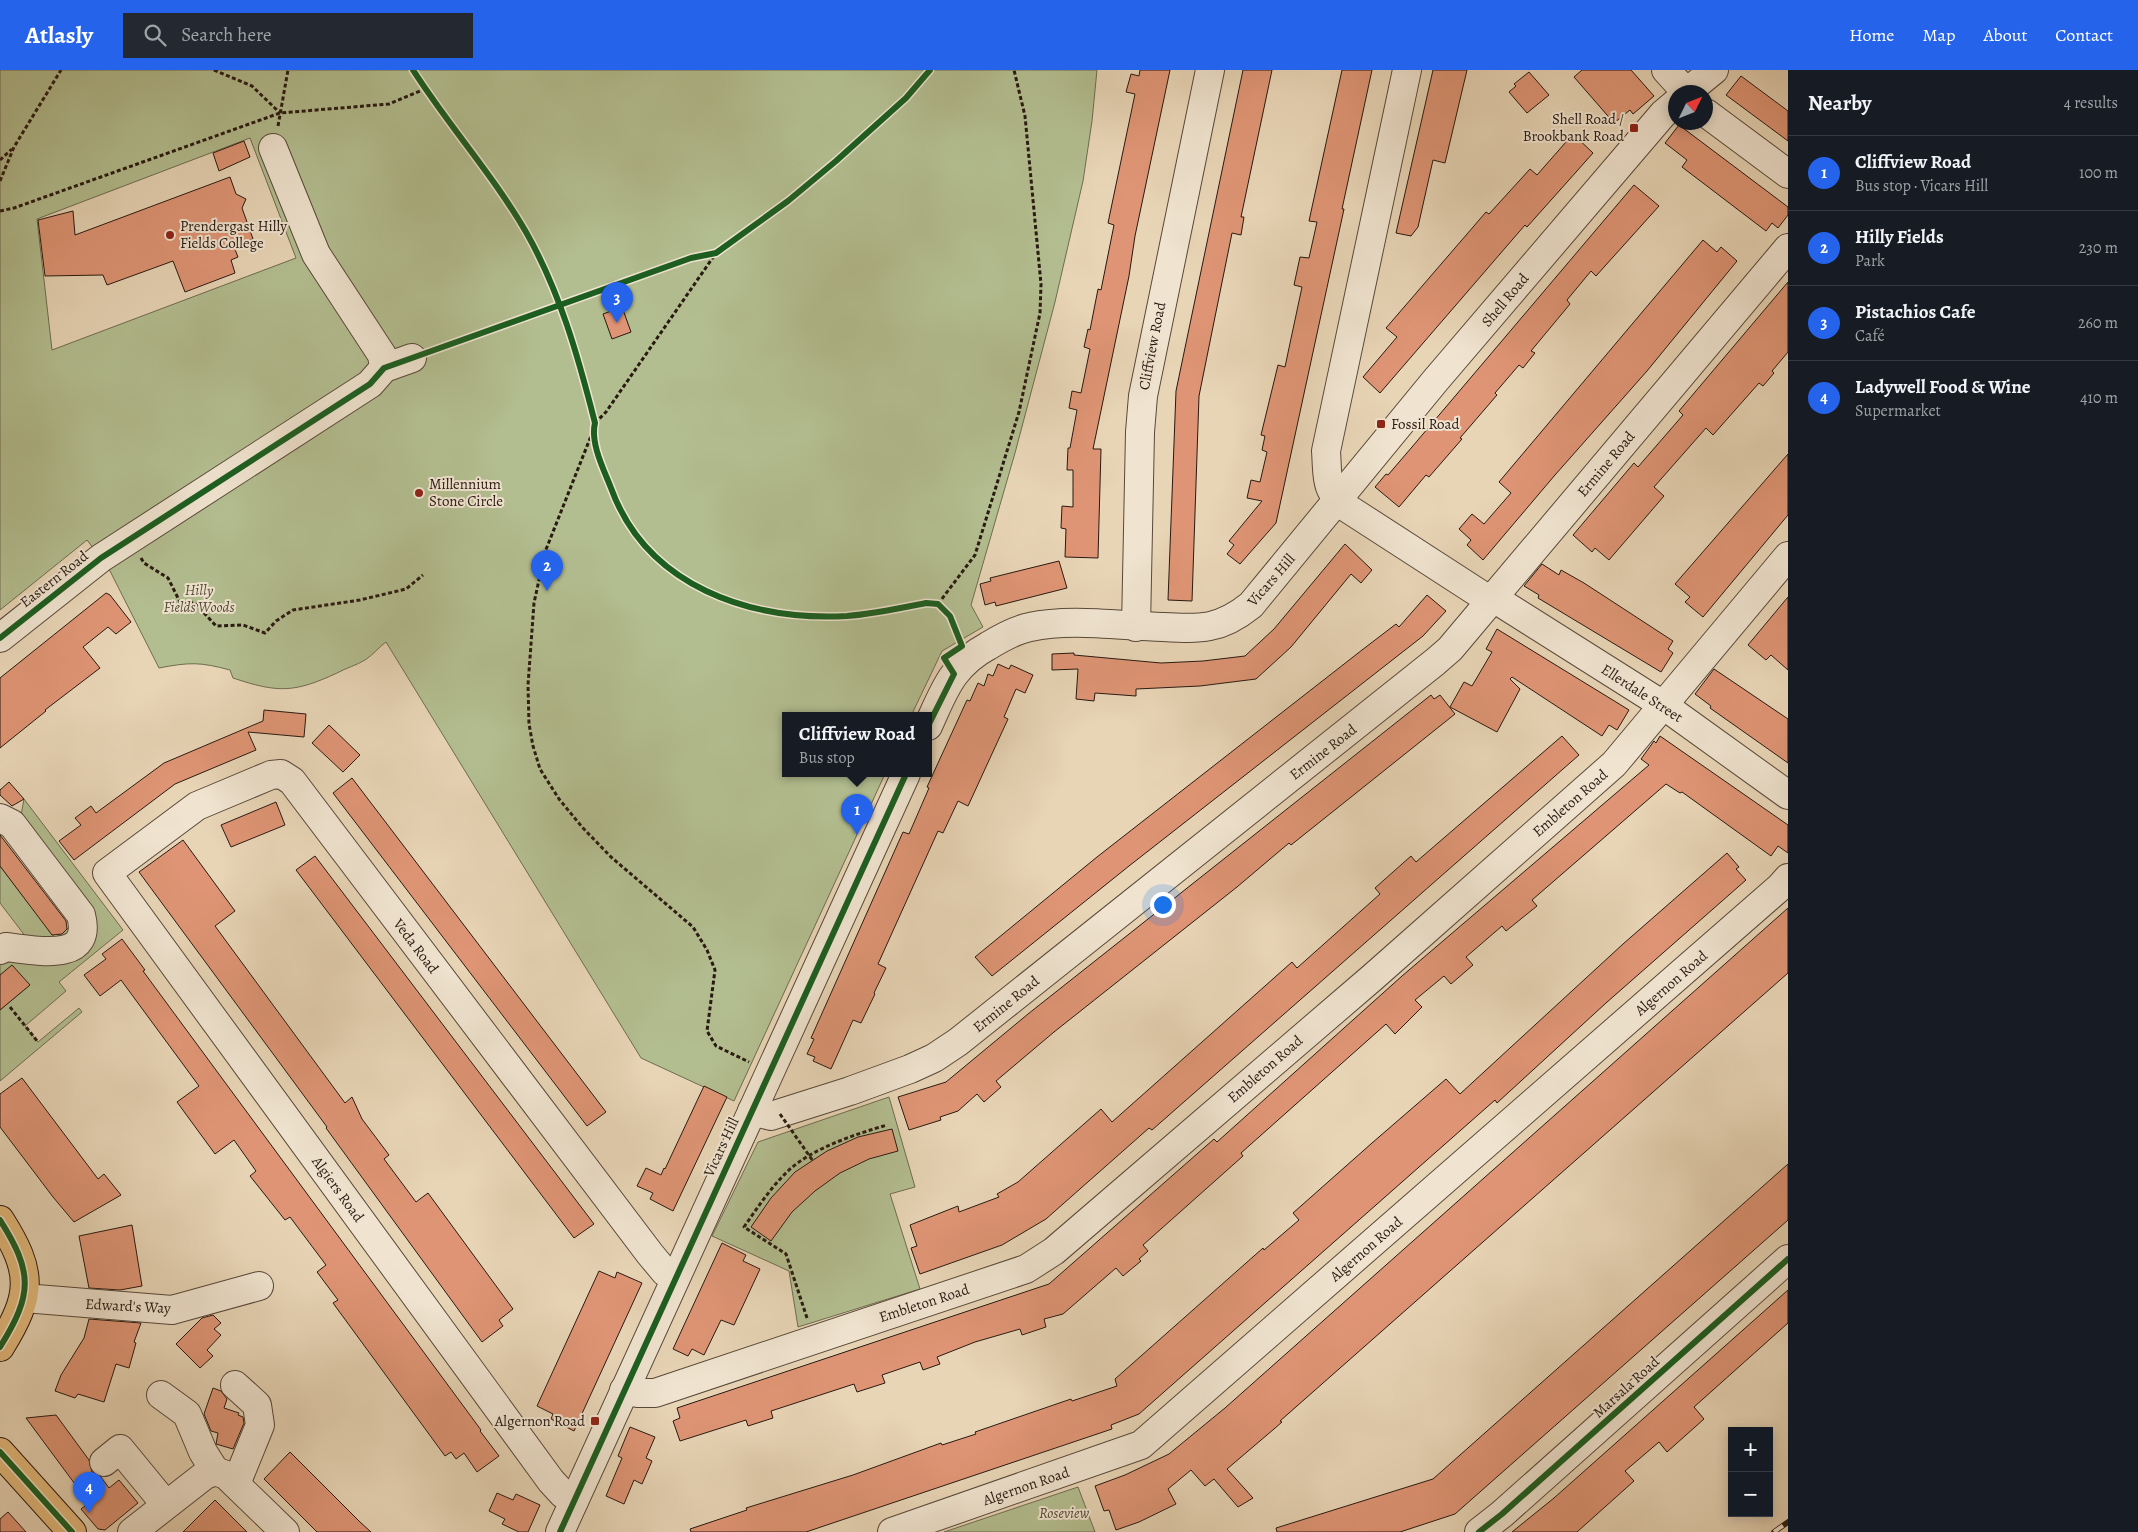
<!DOCTYPE html>
<meta charset="utf-8">
<style>
:root{--surface:#171b24;--page:#242831;--text:#f1f3f6;--muted:#9ea1a6;--line:#363941;--accent:#2563eb}
body{margin:0;font-family:Alegreya,serif;background:var(--page);color:var(--text)}
.controls{position:absolute;right:15px;bottom:15px;display:grid;overflow:hidden;border-radius:0px;box-shadow:0 2px 12px #0003}
.controls button{width:45px;height:45px;display:grid;place-items:center;padding:0;border:0;border-bottom:1px solid var(--line);background:var(--surface);color:var(--text);font:25px sans-serif}
.compass{position:absolute;left:1668px;top:15px;width:45px;height:45px;border-radius:50%;background:var(--surface);box-shadow:0 2px 12px #0003;rotate:47deg}
.you{position:absolute;left:1162px;top:834px;width:18px;height:18px;margin:-12px;border:4px solid #fff;border-radius:50%;background:#1a73e8;box-shadow:0 0 0 8px #1a73e833}
.badge{display:grid;place-items:center;width:32px;height:32px;border-radius:50%;background:var(--accent);color:#fff;font-size:16px;font-weight:700}
.pin{position:absolute;translate:-50% -41px;filter:drop-shadow(0 1px 2px #0008)}
.pin::after{content:'';position:absolute;top:26px;width:18px;height:15px;background:inherit;clip-path:polygon(0 0,100% 0,50% 100%)}
.popup{position:absolute;left:782px;top:642px;width:150px;height:65px;box-sizing:border-box;display:grid;place-content:center;border-radius:0px;background:var(--surface);filter:drop-shadow(0 1px 4px #0005);font-size:16px;white-space:nowrap;color:var(--muted)}
.popup b{font-size:19px;color:var(--text)}
.popup::after{content:'';position:absolute;left:50%;top:100%;margin-left:-10px;border:10px solid transparent;border-top-color:var(--surface)}
.list{margin:0;padding:0;list-style:none}
h2{display:flex;justify-content:space-between;align-items:center;height:65px;margin:0;padding:0 20px;font-size:21px}
h2 small{font-size:16px;font-weight:400;color:var(--muted)}
.list li{display:grid;grid-template-columns:32px 1fr auto;gap:15px;align-items:center;box-sizing:border-box;height:75px;padding:0 20px;border-top:1px solid var(--line)}
.list b{display:block;font-size:19px;white-space:nowrap}
.list p{margin:0;font-size:16px;white-space:nowrap;color:var(--muted)}
.list em{font-size:16px;font-style:normal;color:var(--muted)}
.icon{flex:none;width:28px;height:28px;fill:none;stroke:currentColor;stroke-width:2;stroke-linecap:round;stroke-linejoin:round}
.map{position:relative;flex:none;width:1788px;height:1462px;overflow:hidden}
header{display:flex;align-items:center;gap:30px;box-sizing:border-box;height:70px;padding:0 25px;background:var(--accent);color:#fff}
header strong{font-size:24px}
nav{display:flex;gap:28px;margin-inline-start:auto;font-size:18px}
.search{width:350px;height:45px;background:var(--page);display:flex;align-items:center;gap:12px;box-sizing:border-box;padding:0 18px;border-radius:0px;color:var(--muted);font-size:19px}
main{display:flex}
aside{flex:1;background:var(--surface)}
.map>svg:first-child{display:block}
</style>
<header>
<strong>Atlasly</strong>
<div class="search"><svg class="icon" aria-label="search" viewBox="0 0 24 24"><circle cx="10" cy="10" r="6"/><path d="M15 15l6 6"/></svg>Search here</div>
<nav><a>Home</a><a>Map</a><a>About</a><a>Contact</a></nav>
</header>
<main>
<div class="map">
<svg width="1788" height="1462" viewBox="0 0 1788 1462">
<rect width="100%" height="100%" fill="#e8d5b6"/>
<filter id="stains"><feTurbulence type="fractalNoise" baseFrequency=".004" numOctaves="4"/><feColorMatrix values="0 0 0 0 .2 0 0 0 0 .09 0 0 0 0 .02 0 0 0 .5 -.17"/></filter>
<radialGradient id="worn" r=".72"><stop offset=".6" stop-color="#630" stop-opacity="0"/><stop offset="1" stop-color="#630" stop-opacity=".3"/></radialGradient>
<g fill="#b3be90" stroke="#6e6c50" fill-rule="evenodd">
<path d="M0,0H1097L1092,51L1083,111L1055,232L1015,383L971,535L983,557L942,581L911,646H786V704H885L734,1031L641,988L386,572C379,577 373,585 365,590C357,595 346,598 337,603C294,623 278,623 233,608L230,600C200,592 190,592 159,598L109,499L87,470L0,540ZM250,68L296,188L52,280L37,149Z"/>
<polygon points="24,729 123,860 59,912 66,921 25,956 38,972 79,938 82,942 0,1011 0,940 30,915 0,905 0,887 83,875 20,751"/>
<path d="M0,796L55,868L75,853L68,844L72,841L79,851C77,879 48,871 29,871L0,833Z"/>
<polygon points="889,1027 915,1117 890,1124 920,1219 798,1257 789,1201 712,1166 758,1072"/>
<polygon points="1078,1417 1095,1462 944,1462"/>
</g>
<g fill="#df9575" stroke="#281911">
<polygon points="1140,0 1170,0 1135,166 1129,206 1093,379 1101,379 1098,488 1065,487 1066,459 1061,458 1062,436 1073,437 1073,400 1067,400 1068,378 1070,378 1077,340 1069,338 1072,321 1081,323 1090,279 1084,277 1088,259 1090,260 1098,219 1101,220 1114,155 1108,153 1135,24 1126,22 1131,4 1139,6"/>
<polygon points="1243,0 1272,0 1241,147 1244,147 1241,165 1232,163 1199,326 1192,531 1168,530 1176,321"/>
<polygon points="1342,0 1372,0 1342,139 1344,139 1276,453 1240,494 1227,484 1234,475 1229,471 1262,431 1247,428 1251,410 1260,412 1267,382 1262,380 1265,366 1261,365 1278,295 1285,297 1289,278 1302,217 1294,215 1300,187 1309,188 1317,152 1309,151"/>
<polygon points="1433,0 1467,0 1445,93 1433,90 1418,157 1411,166 1396,163"/>
<polygon points="1582,0 1631,0 1654,26 1633,44 1630,40 1614,53 1574,7"/>
<polygon points="1529,2 1549,25 1527,43 1509,22 1516,16 1514,14"/>
<polygon points="1741,6 1788,41 1788,71 1726,25"/>
<polygon points="1679,55 1788,137 1788,145 1778,158 1772,153 1766,161 1682,97 1687,90 1665,73"/>
<polygon points="1573,64 1593,83 1527,157 1525,155 1380,323 1363,307 1397,267 1386,258 1486,142 1489,144 1530,99 1537,105"/>
<polygon points="244,71 250,87 219,101 213,83"/>
<polygon points="230,107 236,124 246,129 242,138 253,169 234,177 238,187 231,190 235,203 185,222 173,191 107,215 103,205 45,206 38,150 73,141 75,165"/>
<polygon points="1634,115 1659,136 1596,206 1591,201 1567,230 1570,234 1531,281 1535,283 1523,298 1519,295 1495,323 1497,325 1460,368 1462,369 1429,407 1426,405 1399,437 1375,417 1386,404 1388,405 1412,377"/>
<polygon points="1703,170 1717,182 1721,177 1737,191 1647,301 1555,405 1483,490 1467,475 1471,470 1459,459 1472,444 1484,454 1511,423 1499,412"/>
<polygon points="1788,212 1788,282 1772,301 1774,303 1763,316 1759,313 1713,365 1706,358 1654,417 1664,426 1609,490 1595,478 1592,482 1573,465 1634,393 1638,397 1683,345 1679,341"/>
<polygon points="622,237 631,262 612,269 603,244"/>
<polygon points="1788,384 1788,445 1703,547 1685,532 1690,527 1675,514"/>
<polygon points="1345,474 1372,500 1361,513 1351,504 1291,577 1256,609 1200,616 1136,619 1136,626 1095,623 1094,631 1076,629 1078,599 1052,600 1052,584 1074,583 1074,585 1161,593 1203,591 1245,586 1274,559"/>
<polygon points="1059,491 1067,518 996,536 995,532 985,535 980,514 991,511 990,508"/>
<polygon points="1542,494 1559,505 1561,500 1584,513 1673,571 1668,579 1673,583 1661,602 1538,528 1539,525 1524,516"/>
<polygon points="106,523 110,525 131,552 116,564 108,557 83,577 100,598 45,640 46,641 0,678 0,608"/>
<polygon points="1427,525 1446,541 1423,566 1129,796 992,906 975,887 1097,787 1362,580 1396,554 1399,557"/>
<polygon points="1788,527 1788,600 1771,585 1766,590 1748,575"/>
<polygon points="1497,559 1629,640 1617,660 1609,655 1602,666 1512,607 1510,609 1520,619 1497,662 1450,637 1464,612 1472,616 1492,582 1486,579"/>
<polygon points="998,594 1009,599 1011,595 1033,605 1025,623 1016,619 1004,647 1008,649 968,736 958,731 943,763 938,761 878,894 886,898 874,923 875,924 861,953 853,950 831,999 813,991 815,987 807,984 814,969 811,968 903,762 909,764 929,718 927,717 967,630 970,631 978,613 984,616 988,604 993,606"/>
<polygon points="1714,599 1788,649 1788,693 1710,638 1711,636 1695,624"/>
<polygon points="1431,625 1434,629 1440,625 1455,644 1291,775 1289,773 1237,817 1054,962 996,1011 1001,1017 984,1032 977,1024 958,1041 940,1047 941,1050 909,1060 898,1027 946,1012 1028,944"/>
<polygon points="264,640 306,644 304,667 248,662 256,680 175,714 74,790 59,771 81,755 75,748 91,736 96,743 164,693 263,651"/>
<polygon points="329,655 360,685 343,702 312,673"/>
<polygon points="1562,666 1579,685 1152,1060 1149,1058 1046,1149 1002,1175 920,1204 911,1178 917,1176 910,1155 958,1136 959,1142 999,1127 997,1124 1018,1112 1101,1039 1112,1052 1292,892 1297,898 1380,824 1375,818 1411,786 1416,792"/>
<polygon points="1660,666 1788,755 1788,783 1778,776 1771,786 1682,722 1680,723 1666,714 1532,830 1537,836 1506,861 1502,856 1466,887 1473,895 1451,914 1444,906 1415,930 1422,937 1395,964 1386,954 1241,1083 1243,1086 1143,1175 1148,1181 1139,1189 1141,1191 1123,1206 1116,1198 1063,1244 1044,1249 1046,1257 1022,1265 1020,1259 975,1272 937,1287 940,1294 923,1300 920,1292 882,1305 885,1313 857,1322 854,1314 771,1341 773,1348 748,1356 746,1350 680,1371 673,1351 680,1348 677,1338 1049,1214 1214,1069 1217,1072 1402,906 1649,695 1641,689 1654,671 1656,673"/>
<polygon points="352,708 606,1042 587,1056 333,723"/>
<polygon points="9,712 24,729 12,736 0,725 0,720"/>
<polygon points="276,732 285,755 231,777 221,755"/>
<polygon points="0,765 66,851 67,859 62,864 52,865 0,796"/>
<polygon points="183,770 235,841 215,856 345,1033 352,1027 362,1049 389,1085 384,1089 416,1132 428,1123 513,1239 499,1250 503,1256 482,1272 326,1058 327,1057 139,802"/>
<polygon points="1727,783 1739,797 1736,799 1746,810 1606,933 1497,1033 1495,1030 1139,1344 1111,1355 1112,1359 806,1462 691,1462 690,1459 747,1440 746,1438 853,1405 941,1373 942,1375 976,1364 975,1362 1071,1329 1072,1331 1117,1316 1115,1309 1263,1178 1264,1180 1299,1150 1293,1143 1372,1073 1446,1009 1460,1024 1623,874"/>
<polygon points="315,786 594,1154 574,1168 296,800"/>
<polygon points="1788,838 1788,903 1280,1351 1282,1352 1274,1359 1227,1399 1253,1428 1238,1437 1214,1409 1205,1416 1191,1400 1168,1419 1176,1434 1139,1452 1116,1460 1109,1440 1104,1441 1095,1416 1125,1405 1169,1384 1225,1338"/>
<polygon points="122,869 145,900 143,901 481,1360 480,1361 499,1386 477,1402 464,1383 456,1389 451,1382 445,1386 333,1233 338,1230 317,1202 326,1195 290,1147 285,1150 250,1106 256,1101 234,1070 215,1084 177,1032 199,1016 121,910 100,926 84,905 106,889 102,884"/>
<polygon points="12,895 30,915 0,940 0,905"/>
<polygon points="22,1008 98,1109 104,1104 121,1125 74,1152 53,1127 0,1057 0,1024"/>
<polygon points="704,1016 727,1027 673,1141 650,1129 653,1123 637,1116 646,1098 661,1105 664,1098 665,1099"/>
<polygon points="892,1059 898,1081 869,1089 840,1103 815,1121 792,1142 771,1171 751,1157 771,1128 795,1102 827,1081 858,1067"/>
<polygon points="1788,1094 1788,1150 1455,1444 1400,1462 1277,1462 1276,1458 1433,1409"/>
<polygon points="132,1155 142,1216 120,1220 89,1218 79,1166"/>
<polygon points="722,1173 746,1185 743,1191 760,1199 734,1255 721,1250 704,1285 692,1279 688,1286 673,1279"/>
<polygon points="599,1201 615,1208 617,1202 642,1213 574,1361 551,1349 553,1344 537,1336"/>
<polygon points="1788,1220 1788,1253 1694,1337 1704,1349 1667,1382 1659,1372 1625,1401 1634,1411 1577,1462 1512,1462 1554,1428"/>
<polygon points="213,1245 221,1253 214,1259 221,1265 207,1280 213,1286 200,1298 176,1274 202,1248"/>
<polygon points="89,1249 141,1253 134,1272 136,1273 129,1298 116,1294 104,1332 78,1324 75,1328 55,1321 61,1305 84,1268"/>
<polygon points="213,1318 221,1321 227,1329 224,1338 239,1343 238,1345 243,1347 244,1353 233,1379 216,1374 218,1363 211,1361 204,1344"/>
<polygon points="56,1345 89,1390 92,1402 101,1407 109,1418 119,1410 138,1433 105,1460 98,1459 81,1439 89,1433 26,1348"/>
<polygon points="630,1357 655,1367 646,1388 652,1391 642,1414 634,1410 624,1434 606,1426 622,1388 618,1386"/>
<polygon points="290,1382 360,1452 371,1462 317,1462 264,1409"/>
<polygon points="497,1423 513,1430 516,1424 540,1435 528,1462 519,1462 502,1454 505,1449 489,1441"/>
<polygon points="215,1430 247,1462 183,1462"/>
<polygon points="8,1442 26,1462 0,1462 0,1449"/>
</g>
<g fill="none" stroke-linecap="round" stroke-linejoin="round">
<g stroke="#58483a" stroke-width="30">
<g id="minor">
<path d="M1407,0L1326,381C1328,408 1324,419 1347,438L1480,524L1503,534L1663,635L1788,725"/>
<polyline points="1666,0 1686,22"/>
<polyline points="1687,22 1714,0"/>
<polyline points="1706,43 1788,104"/>
<polyline points="273,78 316,184 382,285 384,298"/>
<polyline points="1136,557 1140,362 1143,326 1210,0"/>
<polyline points="0,568 101,488 370,314 384,298 412,288"/>
<path d="M928,656C936,639 943,620 954,605C963,593 975,583 988,576C1001,568 1015,560 1030,557C1070,548 1121,556 1163,557C1201,559 1220,560 1251,535L1435,311L1663,44L1676,33"/>
<path d="M0,748L12,754L81,845C94,894 34,880 6,877L0,880"/>
<polyline points="752,1041 771,1046 850,1021 910,999 934,988 958,972 1435,592 1450,579 1788,178"/>
<polyline points="24,1228 172,1240 259,1216"/>
<polyline points="235,1315 257,1335 260,1355 236,1414"/>
<polyline points="624,1320 638,1323 655,1323 1026,1199 1054,1181 1373,907 1614,694 1788,486"/>
<polyline points="161,1325 187,1344 203,1382 215,1401"/>
<polyline points="104,1392 120,1379 166,1435"/>
<polyline points="574,1431 563,1424 551,1411 107,803 197,736 271,705 281,704 292,711 650,1184 665,1202 675,1208"/>
<polyline points="132,1462 205,1405 215,1401 226,1405 285,1462"/>
<polyline points="560,1462 906,704"/>
<polyline points="892,1462 1141,1375 1780,817 1788,808"/>
<polyline points="1479,1462 1502,1444 1788,1189"/>
</g>
</g>
<g stroke="#281911" stroke-width="30">
<g id="major">
<path d="M0,1150C33,1202 33,1224 0,1277"/>
<polyline points="0,1382 72,1462"/>
</g>
</g>
<g stroke="#281911" stroke-width="3" stroke-dasharray="4 2.5" stroke-linecap="butt">
<polyline points="214,0 252,16 280,43"/>
<polyline points="278,56 288,0"/>
<polyline points="0,90 12,79"/>
<polyline points="0,111 14,77 61,0"/>
<polyline points="0,141 14,138 280,43 389,34 425,19"/>
<polyline points="595,353 606,342 716,183"/>
<polyline points="593,361 545,482 534,533 528,615 529,654 533,676 540,699 559,729 582,757 611,787 693,857 707,880 715,900 707,961 716,976 749,992"/>
<polyline points="141,488 144,493 168,508 181,534 194,532 216,556 243,555 265,563 276,551 293,540 360,530 406,519 423,505"/>
<polyline points="938,534 975,485 1019,342 1040,243 1041,214 1025,46 1014,0"/>
<polyline points="10,937 38,972"/>
<path d="M807,1248L786,1184L744,1157C758,1137 771,1117 789,1100C813,1078 856,1064 887,1055"/>
</g>
<use href="#minor" stroke="#f0e4d0" stroke-width="28"/>
<use href="#major" stroke="#e4ba7b" stroke-width="28"/>
<g stroke="#281911" stroke-width="5.5">
<polyline id="rail" points="1774,1462 1788,1452"/>
</g>
<use href="#rail" stroke="#f0e4d0" stroke-width="4" stroke-dasharray="11" stroke-linecap="butt"/>
<polyline stroke="#281911" stroke-width="3" stroke-dasharray="4 2.5" stroke-linecap="butt" points="780,1044 813,1091"/>
<g stroke="#f0e4d0" stroke-width="9">
<g id="cycleway">
<path d="M413,0C448,55 493,105 526,162C560,222 578,286 595,353C590,373 604,400 611,418C647,517 750,551 847,546C873,544 901,538 926,533L938,534L950,546L962,576L944,588L954,604L928,656"/>
<polyline points="0,568 101,488 370,314 384,298 691,188 716,183 788,131 836,91 906,28 930,0"/>
<path d="M0,1150C33,1202 33,1224 0,1277"/>
<polyline points="0,1382 72,1462"/>
<polyline points="560,1462 906,704"/>
<polyline points="1479,1462 1502,1444 1788,1189"/>
</g>
</g>
<use href="#cycleway" stroke="#1b5e20" stroke-width="6"/>
</g>
<g fill="#8f2418" stroke="#f0e4d0" stroke-width="2">
<rect x="1629" y="53" width="10" height="10" rx="2.5"/>
<circle cx="170" cy="165" r="5"/>
<rect x="1376" y="349" width="10" height="10" rx="2.5"/>
<circle cx="419" cy="423" r="5"/>
<rect x="590" y="1346" width="10" height="10" rx="2.5"/>
</g>
<g text-anchor="middle" dominant-baseline="central" stroke-width="4" stroke-linejoin="round" paint-order="stroke">
<g font-size="15" fill="#281911" stroke="#f0e4d0" text-anchor="start">
<text x="1624" y="49" text-anchor="end">Shell Road /<tspan x="1624" dy="17">Brookbank Road</tspan></text>
<text x="180" y="156">Prendergast Hilly<tspan x="180" dy="17">Fields College</tspan></text>
<text x="1391" y="354">Fossil Road</text>
<text x="429" y="414">Millennium<tspan x="429" dy="17">Stone Circle</tspan></text>
<text x="585" y="1351" text-anchor="end">Algernon Road</text>
</g>
<g font-size="15" fill="#281911" stroke="#f0e4d0">
<text transform="translate(1505 230) rotate(-50)">Shell Road</text>
<text transform="translate(1152 276) rotate(-79)">Cliffview Road</text>
<text transform="translate(1606 394) rotate(-50)">Ermine Road</text>
<text transform="translate(54 509) rotate(-38)">Eastern Road</text>
<text transform="translate(1271 510) rotate(-49)">Vicars Hill</text>
<text transform="translate(1642 623) rotate(33)">Ellerdale Street</text>
<text transform="translate(1323 682) rotate(-38)">Ermine Road</text>
<text transform="translate(1570 733) rotate(-41)">Embleton Road</text>
<text transform="translate(416 876) rotate(53)">Veda Road</text>
<text transform="translate(1671 913) rotate(-41)">Algernon Road</text>
<text transform="translate(1006 934) rotate(-39)">Ermine Road</text>
<text transform="translate(1265 999) rotate(-41)">Embleton Road</text>
<text transform="translate(721 1077) rotate(-65)">Vicars Hill</text>
<text transform="translate(338 1119) rotate(54)">Algiers Road</text>
<text transform="translate(1366 1179) rotate(-41)">Algernon Road</text>
<text transform="translate(924 1233) rotate(-18)">Embleton Road</text>
<text transform="translate(128 1236) rotate(3)">Edward's Way</text>
<text transform="translate(1626 1317) rotate(-42)">Marsala Road</text>
<text transform="translate(1026 1416) rotate(-19)">Algernon Road</text>
</g>
<g font-size="15" font-style="italic" fill="#524b37" stroke="#f0e4d0">
<text x="199" y="520">Hilly<tspan x="199" dy="17">Fields Woods</tspan></text>
<text x="1064" y="1443">Roseview</text>
</g>
</g>
<rect width="100%" height="100%" filter="url(#stains)"/>
<rect width="100%" height="100%" fill="url(#worn)"/>
</svg>
<div class="controls">
<button>+</button>
<button>−</button>
</div>
<svg class="compass" viewBox="-18 -18 36 36"><path d="M0-13l5 13h-10z" fill="#e53935"/><path d="M0 13l5-13h-10z" fill="#9ea1a6"/></svg>
<div class="you"></div>
<div class="pin badge" style="left:857px;top:765px">1</div>
<div class="popup"><b>Cliffview Road</b>Bus stop</div>
<div class="pin badge" style="left:547px;top:521px">2</div>
<div class="pin badge" style="left:617px;top:253px">3</div>
<div class="pin badge" style="left:89px;top:1443px">4</div>
</div>
<aside>
<h2>Nearby<small>4 results</small></h2>
<ul class="list">
<li><span class="badge">1</span><div><b>Cliffview Road</b><p>Bus stop · Vicars Hill</p></div><em>100 m</em></li>
<li><span class="badge">2</span><div><b>Hilly Fields</b><p>Park</p></div><em>230 m</em></li>
<li><span class="badge">3</span><div><b>Pistachios Cafe</b><p>Café</p></div><em>260 m</em></li>
<li><span class="badge">4</span><div><b>Ladywell Food &amp; Wine</b><p>Supermarket</p></div><em>410 m</em></li>
</ul>
</aside>
</main>
